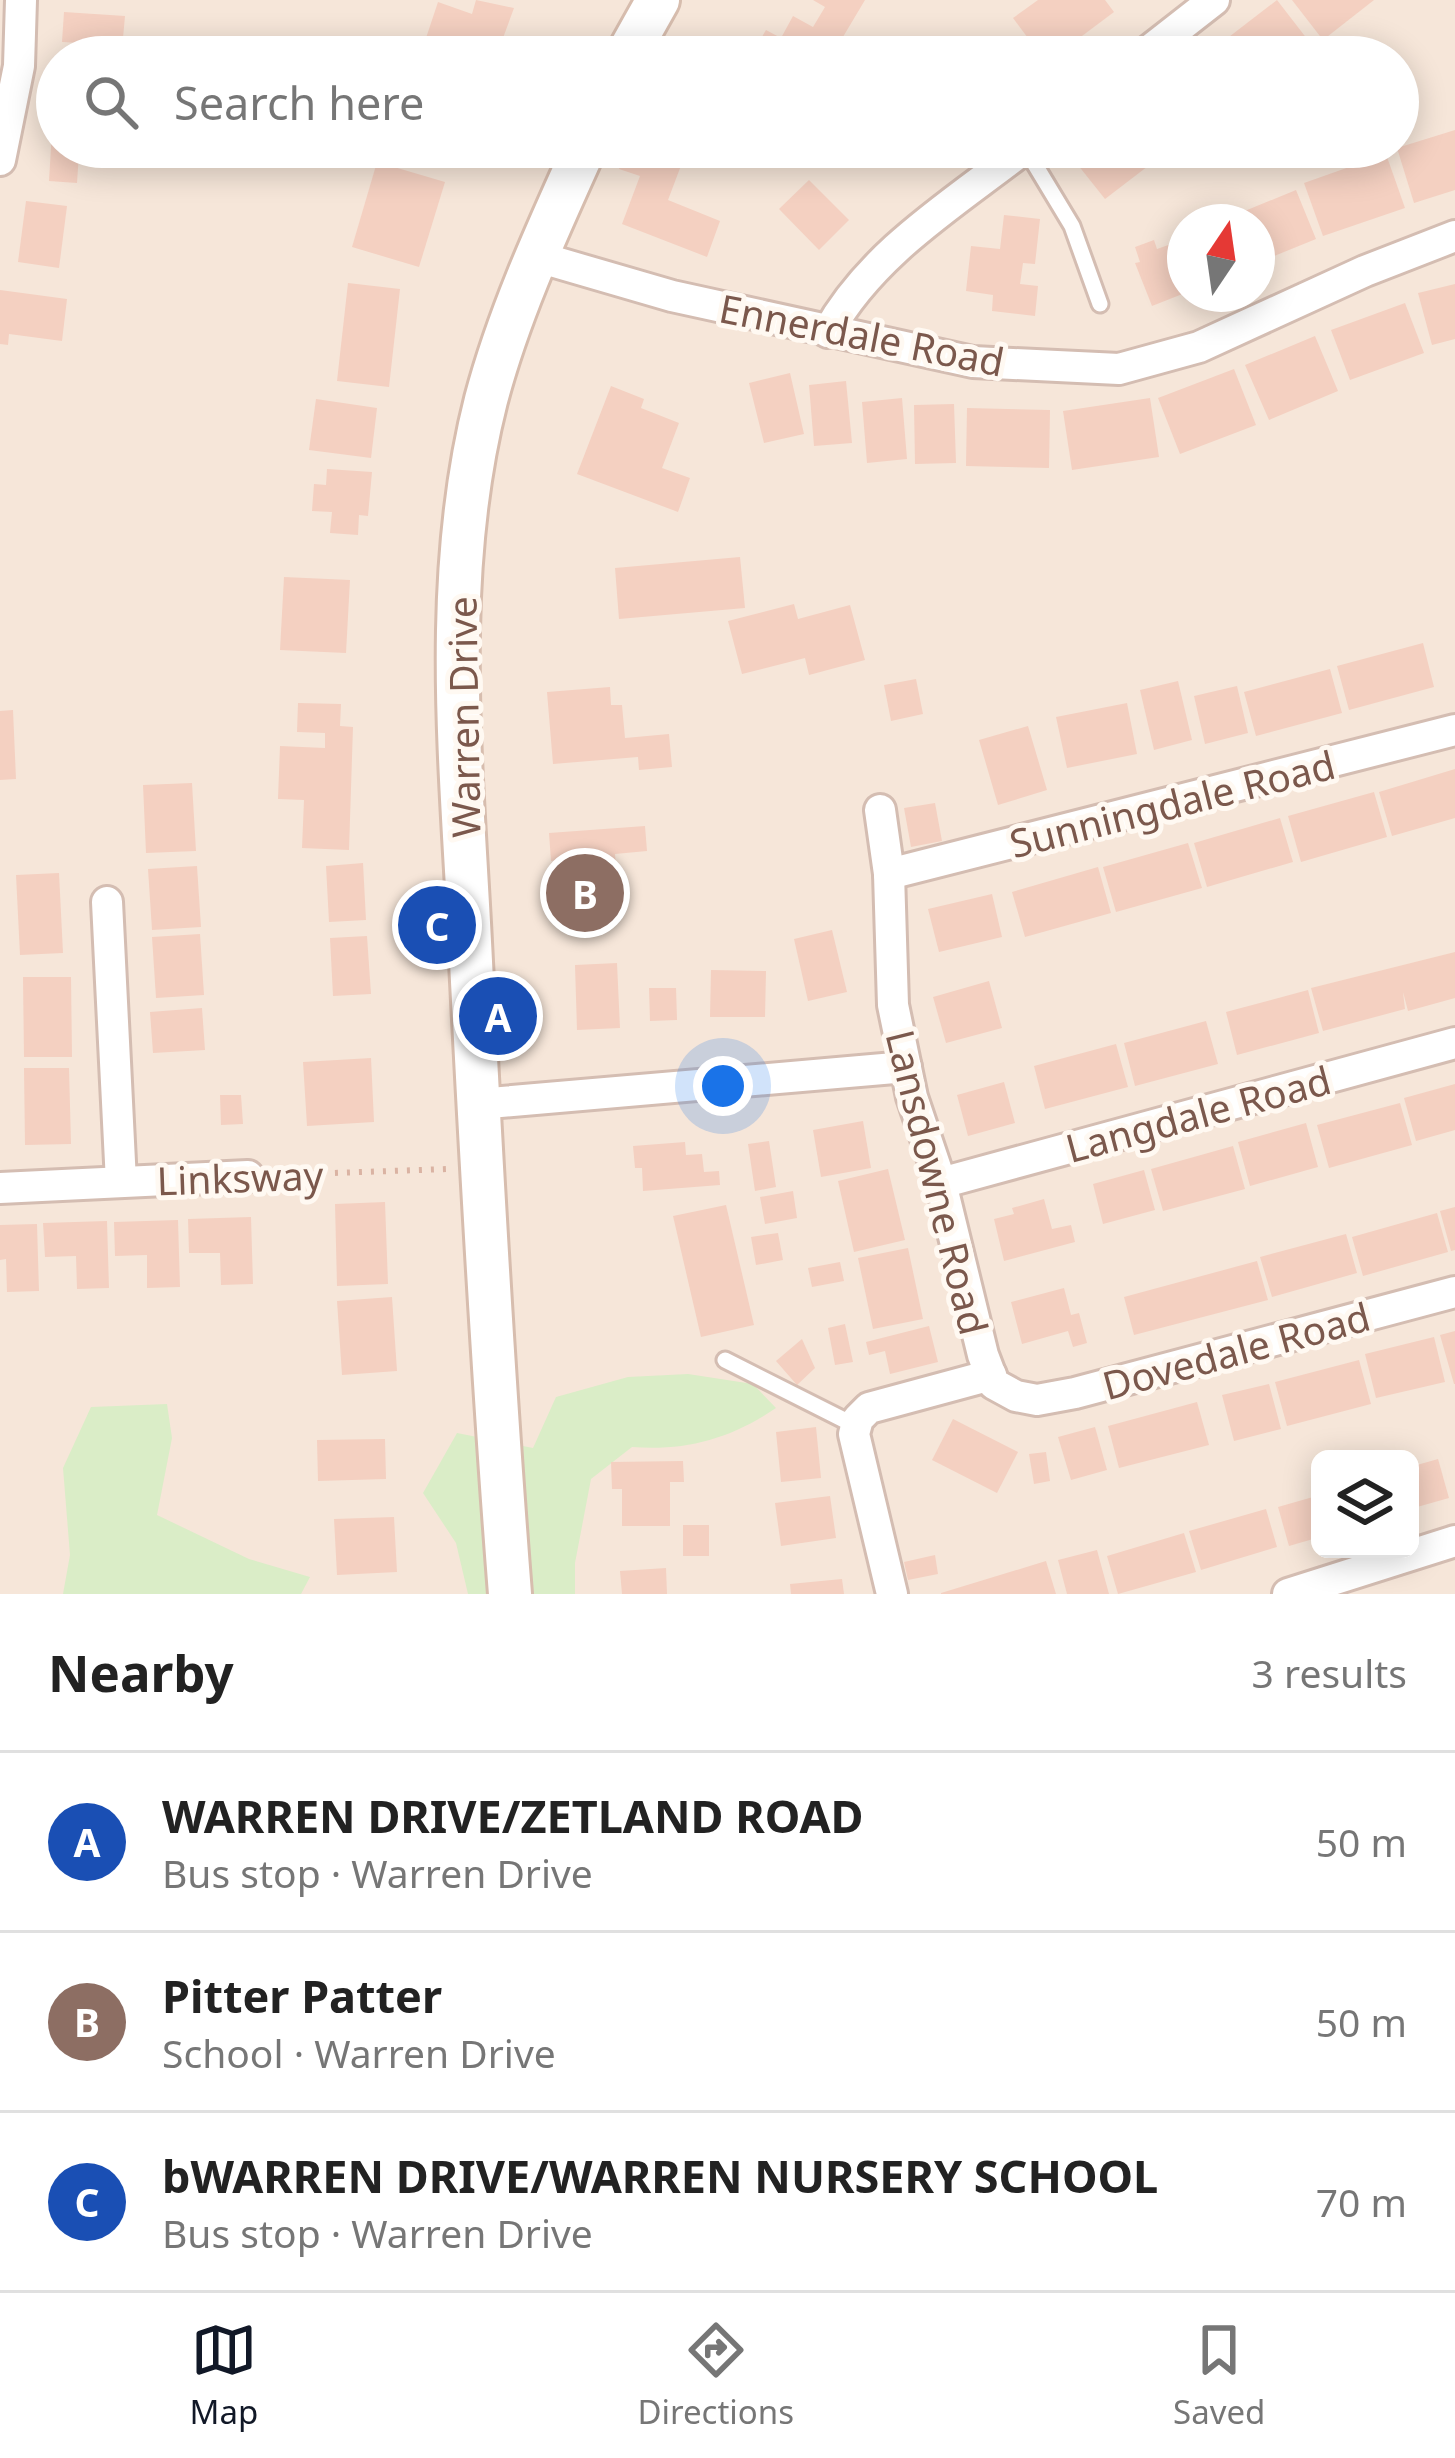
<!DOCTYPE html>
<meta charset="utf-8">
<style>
:root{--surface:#fff;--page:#f2f2f2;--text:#222;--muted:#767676;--line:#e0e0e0;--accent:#111827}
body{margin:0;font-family:"Noto Sans",sans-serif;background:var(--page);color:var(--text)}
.controls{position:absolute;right:36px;bottom:36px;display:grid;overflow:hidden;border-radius:18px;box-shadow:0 6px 30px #0003}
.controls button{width:108px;height:108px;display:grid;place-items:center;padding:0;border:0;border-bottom:3px solid var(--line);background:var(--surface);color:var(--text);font:60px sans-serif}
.compass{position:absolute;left:1167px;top:204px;width:108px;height:108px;border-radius:50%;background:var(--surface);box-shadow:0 6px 30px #0003;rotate:13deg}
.you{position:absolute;left:723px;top:1086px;width:42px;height:42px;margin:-30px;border:9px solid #fff;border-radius:50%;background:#1a73e8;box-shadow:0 0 0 18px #1a73e833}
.badge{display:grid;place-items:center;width:78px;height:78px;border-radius:50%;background:var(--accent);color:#fff;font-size:39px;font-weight:700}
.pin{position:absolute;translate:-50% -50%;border:6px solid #fff;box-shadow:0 3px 12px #0006}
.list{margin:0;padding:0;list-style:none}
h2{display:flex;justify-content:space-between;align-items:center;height:156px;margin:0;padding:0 48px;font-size:51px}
h2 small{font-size:39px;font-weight:400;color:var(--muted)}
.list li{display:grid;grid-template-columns:78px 1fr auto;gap:36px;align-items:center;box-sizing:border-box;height:180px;padding:0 48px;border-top:3px solid var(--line)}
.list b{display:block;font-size:45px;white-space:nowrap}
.list p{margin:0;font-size:39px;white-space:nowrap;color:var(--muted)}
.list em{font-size:39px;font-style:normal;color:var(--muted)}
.icon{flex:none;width:66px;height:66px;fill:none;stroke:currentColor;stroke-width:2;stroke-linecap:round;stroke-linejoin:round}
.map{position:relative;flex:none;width:1455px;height:1594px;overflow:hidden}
.search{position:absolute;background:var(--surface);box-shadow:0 6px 30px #0003;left:36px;right:36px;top:36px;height:132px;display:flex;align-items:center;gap:30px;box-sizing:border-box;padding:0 42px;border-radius:66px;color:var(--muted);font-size:45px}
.sheet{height:696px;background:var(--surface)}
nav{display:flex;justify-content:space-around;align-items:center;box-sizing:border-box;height:168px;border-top:3px solid var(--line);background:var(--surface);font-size:33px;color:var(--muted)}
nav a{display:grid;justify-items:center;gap:6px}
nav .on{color:var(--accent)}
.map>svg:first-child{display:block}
</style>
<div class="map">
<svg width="1455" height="1594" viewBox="0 0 1455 1594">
<rect width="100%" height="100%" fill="#fdf4eb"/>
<path fill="#f6e6d9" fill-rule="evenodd" d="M0,0H1455V1594H0ZM57,57H1398V147H57ZM1185,222H1257V294H1185ZM1320,1459H1410V1549H1320Z"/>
<g fill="#daedc7">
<path d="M688,1374L753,1384L776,1408C730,1439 686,1451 632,1447L591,1479L575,1563V1594H468L456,1543L423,1493L457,1433L533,1448L556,1397L628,1377Z"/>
<polygon points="167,1404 172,1438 157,1515 249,1559 310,1577 301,1594 63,1594 70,1555 63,1468 91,1407"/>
</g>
<g fill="#f4d0c1">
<polygon points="476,0 514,8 496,57 455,57 455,49 426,38 438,2 472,14"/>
<polygon points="813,0 865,0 831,57 750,57 766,30 781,38 793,16 813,27 825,7"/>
<polygon points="1038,0 1105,0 1114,12 1054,57 1042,57 1013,18"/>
<polygon points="1277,0 1311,44 1295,57 1218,57 1212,50"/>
<polygon points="1292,0 1374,0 1323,40"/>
<polygon points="64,12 125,16 122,49 131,49 130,57 80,57 81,43 62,42"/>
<polygon points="53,114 57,115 57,147 121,147 120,156 79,153 77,183 49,181"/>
<polygon points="1455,130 1455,190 1414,203 1397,148"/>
<polygon points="627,147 688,147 668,200 720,221 707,257 622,224 640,176 619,169"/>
<polygon points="1081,147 1167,147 1169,150 1105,199 1070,155"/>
<polygon points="1386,154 1405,208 1323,236 1304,183"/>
<polygon points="377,162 445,182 419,267 352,247"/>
<polygon points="809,180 849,220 819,250 779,209"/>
<polygon points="1296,190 1316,239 1257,263 1257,222 1218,222"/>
<polygon points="26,201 67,206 59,268 18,262"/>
<polygon points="1004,215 1040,219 1035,264 1023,263 1020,284 1038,286 1035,316 992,311 993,295 966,291 971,246 1000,249"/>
<polygon points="1185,239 1185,293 1152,306 1135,263 1140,262 1135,247 1154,240 1157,249"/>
<polygon points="348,283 400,289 389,387 337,381"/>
<polygon points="1455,284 1455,339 1432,345 1418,293"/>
<polygon points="0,290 67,299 62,341 9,334 8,345 0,344"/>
<polygon points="1405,303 1424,353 1350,380 1331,330"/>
<polygon points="1315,336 1338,391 1269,420 1245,365"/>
<polygon points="1234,369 1256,425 1180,454 1158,398"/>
<polygon points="790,373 804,434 764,443 749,383"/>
<polygon points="846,381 852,443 814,446 809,385"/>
<polygon points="611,386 644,399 641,408 679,423 662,468 690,478 678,512 577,474"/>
<polygon points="902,398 907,459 867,463 862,402"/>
<polygon points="1150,398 1159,457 1072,470 1063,411"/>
<polygon points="316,399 377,408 371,458 309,450"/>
<polygon points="954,404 956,463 915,464 914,405"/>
<polygon points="967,408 1050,410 1049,468 966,466"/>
<polygon points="327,469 372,472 368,516 359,515 358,535 330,533 332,512 312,511 314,484 326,485"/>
<polygon points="740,557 745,608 619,619 615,568"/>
<polygon points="284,577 350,580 346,653 280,650"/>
<polygon points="794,604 798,619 850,605 865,660 809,675 805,658 742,674 728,621"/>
<polygon points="1423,643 1434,687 1349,710 1337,666"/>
<polygon points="1330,669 1342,713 1256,736 1244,692"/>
<polygon points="916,679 923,714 891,721 884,685"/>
<polygon points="1178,681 1192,740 1154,750 1140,690"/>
<polygon points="1237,686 1248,733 1205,744 1194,696"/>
<polygon points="610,687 611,705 622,705 625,738 669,734 672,767 639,770 638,757 553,764 547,692"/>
<polygon points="298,703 341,704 340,726 353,727 349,850 302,848 304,800 278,799 280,746 325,748 325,733 297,732"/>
<polygon points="1127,703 1137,754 1067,768 1056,717"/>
<polygon points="13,710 16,779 0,780 0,711"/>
<polygon points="1028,726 1047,790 998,805 979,740"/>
<polygon points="1455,769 1455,818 1392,836 1379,792"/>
<polygon points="192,783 196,851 146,853 143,785"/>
<polygon points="1374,792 1387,837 1301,862 1288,816"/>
<polygon points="935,803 942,841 911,847 904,808"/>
<polygon points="1280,818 1293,862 1207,887 1194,843"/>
<polygon points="645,826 647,851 615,854 619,902 553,907 551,883 559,883 559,873 558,860 551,861 549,833"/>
<polygon points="1188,843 1202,888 1116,912 1103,867"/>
<polygon points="363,863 366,920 329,922 326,866"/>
<polygon points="197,866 201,927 152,930 148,869"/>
<polygon points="1098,867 1111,913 1025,937 1012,892"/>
<polygon points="59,873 63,953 20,955 16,875"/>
<polygon points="992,894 1002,937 939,952 928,909"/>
<polygon points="832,930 847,992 808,1001 794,939"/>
<polygon points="200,934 204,995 156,998 152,937"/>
<polygon points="367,936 371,994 333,996 330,938"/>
<polygon points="1455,952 1455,998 1408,1011 1403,992 1405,1009 1323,1031 1311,988"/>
<polygon points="617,963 620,1028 577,1030 575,965"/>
<polygon points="711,970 766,971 765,1017 710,1017"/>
<polygon points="23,977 71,977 72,1057 24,1057"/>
<polygon points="989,981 1002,1028 946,1043 933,997"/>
<polygon points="649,988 676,988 677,1020 650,1021"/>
<polygon points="1308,990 1319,1033 1237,1055 1226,1012"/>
<polygon points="202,1008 205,1050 153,1053 150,1012"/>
<polygon points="1206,1021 1218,1064 1135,1086 1124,1043"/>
<polygon points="1116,1044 1128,1087 1045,1109 1034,1066"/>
<polygon points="371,1058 374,1122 307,1126 303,1062"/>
<polygon points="24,1068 69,1068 71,1144 25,1145"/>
<polygon points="1004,1082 1015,1123 968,1136 957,1095"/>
<polygon points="1455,1084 1455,1130 1416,1141 1404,1098"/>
<polygon points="220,1095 241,1095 243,1124 221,1125"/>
<polygon points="1400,1103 1412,1145 1329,1168 1317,1125"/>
<polygon points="863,1121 871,1168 821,1177 813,1130"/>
<polygon points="1306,1123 1318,1167 1250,1186 1238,1142"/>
<polygon points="769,1141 776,1187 755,1191 748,1144"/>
<polygon points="685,1142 686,1155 702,1154 704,1172 719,1171 720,1185 643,1191 642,1168 635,1168 633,1146"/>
<polygon points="1233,1146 1245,1189 1163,1211 1151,1169"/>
<polygon points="888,1169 905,1240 854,1252 838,1181"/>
<polygon points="1144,1170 1155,1210 1103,1224 1093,1184"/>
<polygon points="793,1191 797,1218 765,1224 760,1197"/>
<polygon points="1044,1199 1052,1229 1071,1225 1075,1242 1004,1261 994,1219 1014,1214 1012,1208"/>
<polygon points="385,1202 388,1284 337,1286 335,1204"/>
<polygon points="726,1205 754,1325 701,1337 673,1216"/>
<polygon points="1455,1207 1455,1250 1451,1251 1440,1211"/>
<polygon points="1437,1213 1448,1252 1363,1276 1352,1237"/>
<polygon points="251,1217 253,1284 221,1285 220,1253 189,1253 188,1219"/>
<polygon points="178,1220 180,1287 147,1288 147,1255 115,1256 114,1222"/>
<polygon points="107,1221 109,1288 77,1289 76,1256 45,1257 43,1223"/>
<polygon points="37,1224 39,1291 7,1292 6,1259 0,1260 0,1225"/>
<polygon points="778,1233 783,1260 756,1265 751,1237"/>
<polygon points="1346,1234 1357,1273 1272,1297 1260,1257"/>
<polygon points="908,1248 923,1319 873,1329 858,1258"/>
<polygon points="1257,1261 1268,1300 1134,1335 1124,1297"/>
<polygon points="840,1262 844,1281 812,1287 808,1268"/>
<polygon points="1064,1288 1071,1315 1079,1313 1087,1343 1073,1347 1068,1331 1022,1344 1011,1302"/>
<polygon points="392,1297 397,1371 342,1375 337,1301"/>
<polygon points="845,1324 853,1362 835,1365 828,1328"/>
<polygon points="929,1326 938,1362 890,1374 885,1351 869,1355 866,1342"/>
<polygon points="1455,1331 1455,1384 1454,1384 1440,1335"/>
<polygon points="1434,1337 1445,1382 1376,1398 1365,1354"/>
<polygon points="802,1339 815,1368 797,1385 776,1361"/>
<polygon points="1359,1360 1371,1404 1287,1426 1275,1382"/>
<polygon points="1269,1384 1281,1429 1234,1441 1222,1395"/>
<polygon points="1197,1402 1209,1445 1119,1468 1108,1426"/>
<polygon points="953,1419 1018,1452 997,1493 932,1460"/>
<polygon points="816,1427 821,1478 781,1482 776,1432"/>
<polygon points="1095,1427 1107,1470 1071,1480 1058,1437"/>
<polygon points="385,1439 386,1479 318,1481 317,1440"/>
<polygon points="1046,1452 1050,1481 1034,1484 1029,1454"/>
<polygon points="1438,1459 1449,1498 1410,1509 1410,1467"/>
<polygon points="683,1461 684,1482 670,1482 670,1526 622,1526 622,1489 612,1489 611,1462"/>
<polygon points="1320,1495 1320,1537 1289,1546 1278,1507"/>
<polygon points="830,1496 836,1538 781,1546 775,1503"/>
<polygon points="1266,1509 1277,1547 1201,1570 1189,1531"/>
<polygon points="394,1517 397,1572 337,1575 334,1519"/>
<rect x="683" y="1525" width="26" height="31"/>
<polygon points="1184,1533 1196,1572 1118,1594 1107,1556"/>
<polygon points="1097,1550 1109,1594 1067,1594 1058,1560"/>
<polygon points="935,1555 938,1574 908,1580 904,1562"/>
<polygon points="1046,1561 1056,1594 941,1594 941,1593"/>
<polygon points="666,1568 667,1594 622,1594 620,1571"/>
<polygon points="842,1579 844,1594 791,1594 790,1584"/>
</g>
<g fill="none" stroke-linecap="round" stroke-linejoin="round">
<g stroke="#d4bdb2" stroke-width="21">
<g id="lane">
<polyline points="1025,148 1072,226 1100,304"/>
<polyline points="725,1360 856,1426"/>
</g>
</g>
<g stroke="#d4bdb2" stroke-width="36">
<g id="street">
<polyline points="1141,57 1214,0"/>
<polyline points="0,160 19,66 21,0"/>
<polyline points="538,257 672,296 973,362 1119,369 1199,347 1365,271 1455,236"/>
<path d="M828,332C872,252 956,202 1026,147"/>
<polyline points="880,810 889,874 893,1005 912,1097 941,1183 983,1355 994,1384 1016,1396 1037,1400 1075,1393 1455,1292"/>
<polyline points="889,874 1455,730"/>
<polyline points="107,902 121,1182"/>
<polyline points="478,1104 906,1067"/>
<polyline points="941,1183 1455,1043"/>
<polyline points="0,1188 248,1176"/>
<polyline points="892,1594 854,1434 858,1419 869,1408 991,1375"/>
<polyline points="1288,1594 1455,1541"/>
</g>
</g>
<g stroke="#d7bdae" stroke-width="48">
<g id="secondary">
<polyline points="626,57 658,0"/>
<path d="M510,1594C493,1377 481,1160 470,942C461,763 441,576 486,400C509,313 548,229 585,147"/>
</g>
</g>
<polyline stroke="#dab3a3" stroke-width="6" stroke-dasharray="3 9" stroke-linecap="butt" points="275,1175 448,1169"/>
<use href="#lane" stroke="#fff" stroke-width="15"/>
<use href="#street" stroke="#fff" stroke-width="30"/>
<use href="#secondary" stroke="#fff" stroke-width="42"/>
</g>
<g text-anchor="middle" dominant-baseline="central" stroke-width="10" stroke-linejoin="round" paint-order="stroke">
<g font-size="39" fill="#7b584c" stroke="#fff9f2">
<text transform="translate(862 334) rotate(11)">Ennerdale Road</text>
<text transform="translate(463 717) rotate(-91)">Warren Drive</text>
<text transform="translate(1172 803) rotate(-14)">Sunningdale Road</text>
<text transform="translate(1198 1113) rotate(-15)">Langdale Road</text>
<text transform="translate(240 1177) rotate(-2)">Linksway</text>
<text transform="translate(938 1182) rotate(76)">Lansdowne Road</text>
<text transform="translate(1236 1350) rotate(-15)">Dovedale Road</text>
</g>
</g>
</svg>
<div class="controls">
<button><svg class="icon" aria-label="layers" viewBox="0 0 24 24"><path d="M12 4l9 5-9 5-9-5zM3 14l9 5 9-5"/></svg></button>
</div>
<svg class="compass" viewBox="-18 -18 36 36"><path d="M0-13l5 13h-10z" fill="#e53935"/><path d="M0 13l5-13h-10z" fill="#767676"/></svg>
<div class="you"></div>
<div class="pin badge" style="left:498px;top:1016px;background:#1a4fb4">A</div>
<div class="pin badge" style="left:585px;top:893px;background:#8d6e63">B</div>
<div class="pin badge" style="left:437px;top:925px;background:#1a4fb4">C</div>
<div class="search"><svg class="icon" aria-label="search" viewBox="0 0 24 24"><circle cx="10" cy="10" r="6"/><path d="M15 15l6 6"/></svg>Search here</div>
</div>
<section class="sheet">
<h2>Nearby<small>3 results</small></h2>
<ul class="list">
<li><span class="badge" style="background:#1a4fb4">A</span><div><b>WARREN DRIVE/ZETLAND ROAD</b><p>Bus stop · Warren Drive</p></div><em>50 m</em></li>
<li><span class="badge" style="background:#8d6e63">B</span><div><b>Pitter Patter</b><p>School · Warren Drive</p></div><em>50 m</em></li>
<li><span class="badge" style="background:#1a4fb4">C</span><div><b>bWARREN DRIVE/WARREN NURSERY SCHOOL</b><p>Bus stop · Warren Drive</p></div><em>70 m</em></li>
</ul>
</section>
<nav>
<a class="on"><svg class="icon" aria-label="map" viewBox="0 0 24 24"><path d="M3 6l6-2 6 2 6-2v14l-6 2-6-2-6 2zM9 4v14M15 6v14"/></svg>Map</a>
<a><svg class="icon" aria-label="directions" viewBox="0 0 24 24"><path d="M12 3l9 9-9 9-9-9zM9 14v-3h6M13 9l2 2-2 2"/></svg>Directions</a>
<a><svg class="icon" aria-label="saved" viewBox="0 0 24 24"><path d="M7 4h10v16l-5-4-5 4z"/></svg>Saved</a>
</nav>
